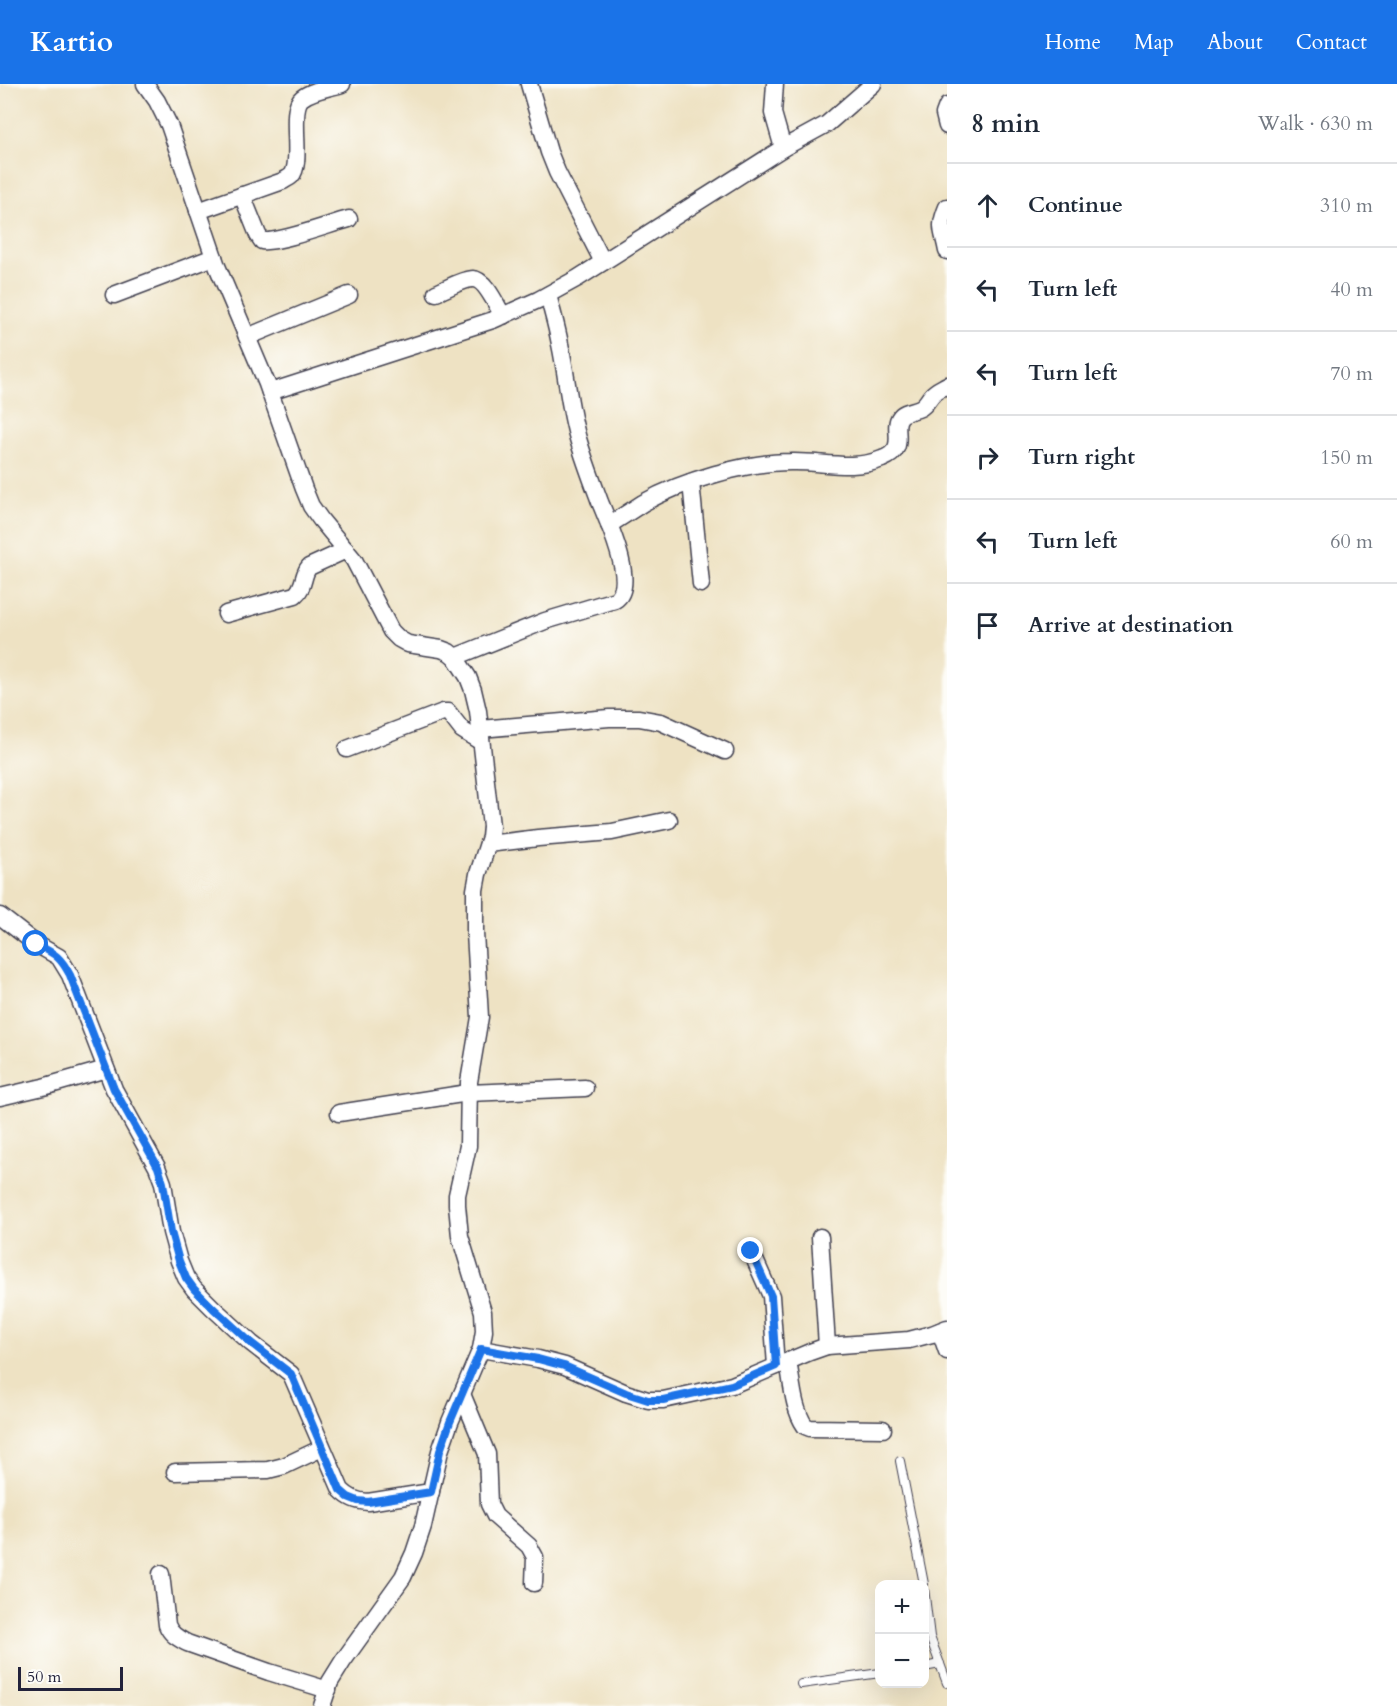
<!DOCTYPE html>
<meta charset="utf-8">
<style>
:root{--surface:#fff;--page:#f2f2f3;--text:#1f2937;--muted:#747a83;--line:#e0e1e3;--accent:#1a73e8}
body{margin:0;font-family:Cardo,serif;background:var(--page);color:var(--text)}
.controls{position:absolute;right:18px;bottom:18px;display:grid;overflow:hidden;border-radius:12px;box-shadow:0 6px 24px #0002}
.controls button{width:54px;height:54px;display:grid;place-items:center;padding:0;border:0;border-bottom:2px solid var(--line);background:var(--surface);color:var(--text);font:30px sans-serif}
.scale{position:absolute;left:18px;bottom:15px;width:105px;box-sizing:border-box;padding-left:6px;border:3px solid #22223b;border-top:0;font-size:16px;line-height:21px;white-space:nowrap;color:#22223b;-webkit-text-stroke:4px #fdfcf7;paint-order:stroke}
.stop{position:absolute;width:18px;height:18px;margin:-14px;border:4px solid #1a73e8;border-radius:50%;background:#fff}
.stop.end{background:#1a73e8;border-color:#fff;box-shadow:0 2px 6px #0008}
.list{margin:0;padding:0;list-style:none}
h2{display:flex;justify-content:space-between;align-items:center;height:78px;margin:0;padding:0 24px;font-size:26px}
h2 small{font-size:20px;font-weight:400;color:var(--muted)}
.list li{display:grid;grid-template-columns:39px 1fr auto;gap:18px;align-items:center;box-sizing:border-box;height:84px;padding:0 24px;border-top:2px solid var(--line)}
.list b{display:block;font-size:22px;white-space:nowrap}
.list em{font-size:20px;font-style:normal;color:var(--muted)}
.icon{flex:none;width:33px;height:33px;fill:none;stroke:currentColor;stroke-width:2;stroke-linecap:round;stroke-linejoin:round}
.map{position:relative;flex:none;width:947px;height:1622px;overflow:hidden}
header{display:flex;align-items:center;gap:36px;box-sizing:border-box;height:84px;padding:0 30px;background:var(--accent);color:#fff}
header strong{font-size:28px}
nav{display:flex;gap:33px;margin-inline-start:auto;font-size:21px}
main{display:flex}
aside{flex:1;background:var(--surface)}
.map>svg:first-child{display:block}
</style>
<header>
<strong>Kartio</strong>
<nav><a>Home</a><a>Map</a><a>About</a><a>Contact</a></nav>
</header>
<main>
<div class="map">
<svg width="947" height="1622" viewBox="0 0 947 1622">
<rect width="100%" height="100%" fill="#fdfcf7"/>
<filter id="ink" filterUnits="userSpaceOnUse"><feTurbulence type="fractalNoise" baseFrequency=".0167" numOctaves="2"/><feDisplacementMap in="SourceGraphic" scale="12" xChannelSelector="R" yChannelSelector="G"/><feConvolveMatrix kernelMatrix="1 2 1 2 8 2 1 2 1" color-interpolation-filters="sRGB"/></filter>
<filter id="wash" filterUnits="userSpaceOnUse"><feTurbulence type="fractalNoise" baseFrequency=".008" numOctaves="4" result="noise"/><feDisplacementMap in="SourceGraphic" scale="24" xChannelSelector="R" yChannelSelector="G"/><feGaussianBlur stdDeviation="1.35" result="paint"/><feColorMatrix in="noise" values="0 0 0 0 0 0 0 0 0 0 0 0 0 0 0 0 0 1.4 0 .05"/><feComposite in="paint" operator="in"/></filter>
<g filter="url(#wash)">
<rect width="100%" height="100%" fill="#eee2c3"/>
</g>
<g filter="url(#ink)">
<g fill="none" stroke-linecap="round" stroke-linejoin="round">
<g stroke="#413f4f" stroke-width="10">
<g id="lane">
<polyline points="900,1377 924,1500"/>
<polyline points="924,1504 930,1553 947,1599"/>
<polyline points="924,1583 940,1580"/>
<polyline points="801,1600 880,1589"/>
</g>
</g>
<g stroke="#413f4f" stroke-width="19">
<g id="street">
<polyline points="145,0 157,17 169,41 217,182 267,300 304,405 311,422 321,436 354,476 391,547 399,555 408,560 441,565 449,568 455,573 468,593 473,606 478,627 491,742 490,753 478,790 475,806 475,849 480,933 469,998 468,1062 457,1111 457,1121 460,1152 483,1228 484,1247 481,1265 450,1338 440,1367 423,1442 414,1469 403,1493 343,1577 330,1598 322,1622"/>
<polyline points="529,0 549,68 557,88 603,178"/>
<polyline points="775,0 773,29 783,64"/>
<polyline points="947,22 944,30 947,42"/>
<path d="M242,111L258,151L262,157C279,159 330,140 349,135"/>
<path d="M947,123C938,145 943,145 947,167"/>
<path d="M198,127L283,97C286,95 289,94 291,92C304,79 288,25 302,14C312,6 329,4 342,0"/>
<path d="M436,209C446,205 463,195 473,195C485,195 497,222 503,232"/>
<polyline points="114,211 214,173"/>
<polyline points="247,253 349,211"/>
<polyline points="270,308 493,236 538,216 578,194 783,64 827,40 873,0"/>
<polyline points="691,398 701,500"/>
<path d="M609,441C620,434 632,426 643,419C682,397 746,378 791,378C821,377 853,387 882,375C909,365 891,345 900,333C904,327 914,327 920,324C926,321 928,315 932,311C936,306 942,304 947,301"/>
<path d="M226,530L295,511C305,503 302,491 309,483L346,466"/>
<path d="M455,573L545,537L615,516C638,502 608,438 600,418C593,399 585,378 579,358C569,326 567,292 560,260C557,243 552,227 548,211"/>
<polyline points="480,645 609,634 639,634 661,638 725,667"/>
<polyline points="347,665 443,628 448,628 462,646 481,658"/>
<polyline points="488,760 538,754 612,748 669,736"/>
<path d="M0,832L36,860L59,873L70,891L114,1005L157,1083L163,1099L171,1148L179,1177L186,1194L194,1205L213,1224L251,1259L291,1290L341,1406C349,1414 356,1417 368,1418L431,1408"/>
<polyline points="0,1013 43,1003 106,985"/>
<polyline points="339,1029 468,1009 585,1004"/>
<polyline points="820,1153 827,1262"/>
<polyline points="751,1167 771,1212 776,1282"/>
<polyline points="940,1247 947,1267"/>
<polyline points="481,1265 538,1275 565,1282 626,1309 648,1316 663,1316 732,1301 810,1268 827,1262 909,1256 932,1250 947,1244"/>
<path d="M788,1277C792,1298 793,1325 805,1342L810,1344L883,1345"/>
<polyline points="462,1310 487,1370 489,1420 495,1432 529,1462 535,1473 534,1499"/>
<polyline points="175,1388 268,1386 284,1382 322,1364"/>
<path d="M161,1490L167,1541C171,1551 178,1554 187,1559L269,1588L328,1606"/>
</g>
</g>
<use href="#lane" stroke="#fff" stroke-width="8"/>
<use href="#street" stroke="#fff" stroke-width="16"/>
</g>
</g>
<g fill="none" stroke-linecap="round" stroke-linejoin="round" filter="url(#ink)">
<path stroke="#1a73e8" stroke-width="8" d="M36,860C55,870 60,872 70,891L114,1005L158,1083L163,1099L171,1148L179,1177L186,1194L194,1205L213,1224L251,1259L291,1290L340,1406L348,1413L358,1417L368,1418L431,1408L440,1367L450,1338L481,1265L538,1275L564,1282L626,1309L648,1316H663L732,1301L776,1282L771,1212L751,1167"/>
</g>
</svg>
<div class="controls">
<button>+</button>
<button>−</button>
</div>
<div class="scale">50 m</div>
<div class="stop" style="left:36px;top:860px"></div>
<div class="stop end" style="left:751px;top:1167px"></div>
</div>
<aside>
<h2>8 min<small>Walk · 630 m</small></h2>
<ul class="list">
<li><svg class="icon" aria-label="ahead" viewBox="0 0 24 24"><path d="M12 20V5M6 11l6-6 6 6"/></svg><div><b>Continue</b></div><em>310 m</em></li>
<li><svg class="icon" aria-label="left" viewBox="0 0 24 24"><path d="M17 20v-9H6M10 6l-5 5 5 5"/></svg><div><b>Turn left</b></div><em>40 m</em></li>
<li><svg class="icon" aria-label="left" viewBox="0 0 24 24"><path d="M17 20v-9H6M10 6l-5 5 5 5"/></svg><div><b>Turn left</b></div><em>70 m</em></li>
<li><svg class="icon" aria-label="right" viewBox="0 0 24 24"><path d="M7 20v-9h11M14 6l5 5-5 5"/></svg><div><b>Turn right</b></div><em>150 m</em></li>
<li><svg class="icon" aria-label="left" viewBox="0 0 24 24"><path d="M17 20v-9H6M10 6l-5 5 5 5"/></svg><div><b>Turn left</b></div><em>60 m</em></li>
<li><svg class="icon" aria-label="arrive" viewBox="0 0 24 24"><path d="M6 21V4h12l-3 4 3 4H6"/></svg><div><b>Arrive at destination</b></div></li>
</ul>
</aside>
</main>
